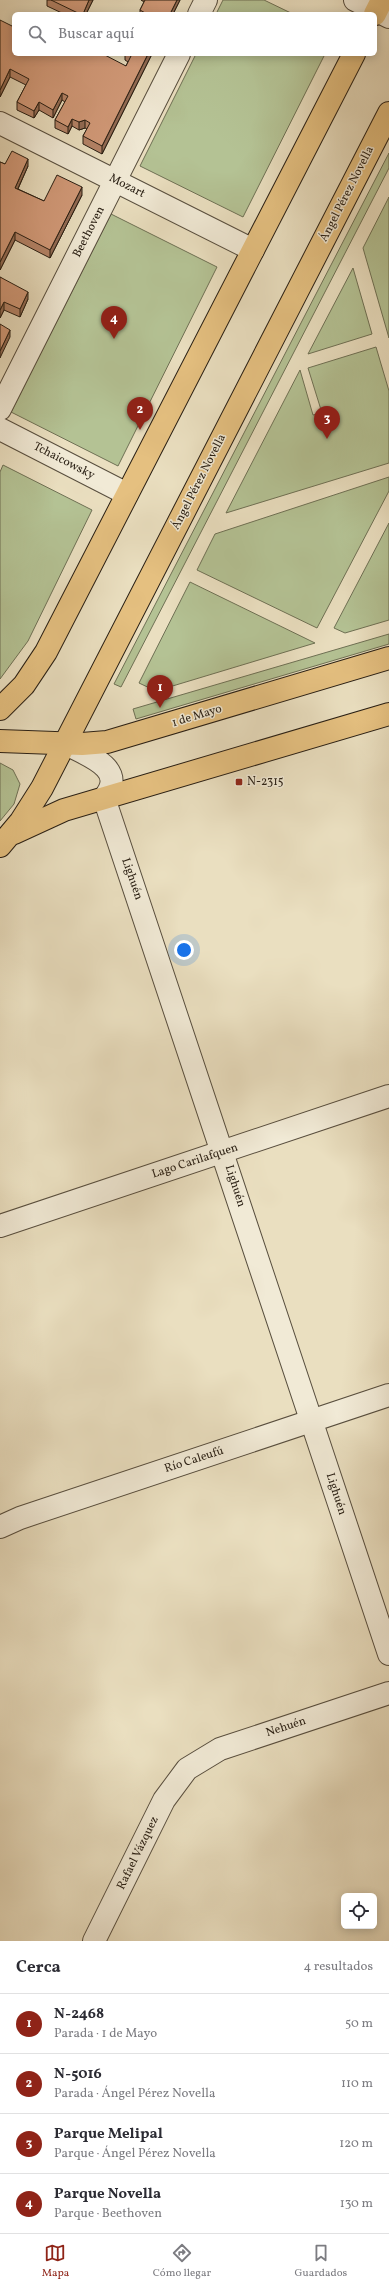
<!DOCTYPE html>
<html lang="es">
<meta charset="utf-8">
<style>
:root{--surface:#fff;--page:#f2f2f3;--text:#2b2b33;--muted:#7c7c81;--line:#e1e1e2;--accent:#8f2418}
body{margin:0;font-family:Vollkorn,serif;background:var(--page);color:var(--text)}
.controls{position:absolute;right:12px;bottom:12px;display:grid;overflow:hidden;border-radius:6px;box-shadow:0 2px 10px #0003}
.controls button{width:36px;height:36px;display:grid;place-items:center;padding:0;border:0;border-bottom:1px solid var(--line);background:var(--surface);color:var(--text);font:20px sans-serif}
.you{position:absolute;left:184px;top:950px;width:14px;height:14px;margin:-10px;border:3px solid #fff;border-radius:50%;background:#1a73e8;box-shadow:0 0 0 6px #1a73e833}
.badge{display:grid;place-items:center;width:26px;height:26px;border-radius:50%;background:var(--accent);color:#fff;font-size:13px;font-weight:700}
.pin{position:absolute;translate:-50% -33px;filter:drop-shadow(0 1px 2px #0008)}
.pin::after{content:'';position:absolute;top:21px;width:14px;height:12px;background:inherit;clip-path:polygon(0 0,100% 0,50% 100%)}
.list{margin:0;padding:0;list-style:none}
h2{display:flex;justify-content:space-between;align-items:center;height:52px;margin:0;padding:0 16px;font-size:17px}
h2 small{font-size:13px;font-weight:400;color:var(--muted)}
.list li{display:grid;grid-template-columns:26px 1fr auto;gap:12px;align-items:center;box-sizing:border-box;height:60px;padding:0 16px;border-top:1px solid var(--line)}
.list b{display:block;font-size:15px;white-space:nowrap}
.list p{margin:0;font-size:13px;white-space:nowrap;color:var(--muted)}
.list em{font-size:13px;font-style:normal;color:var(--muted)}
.icon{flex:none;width:22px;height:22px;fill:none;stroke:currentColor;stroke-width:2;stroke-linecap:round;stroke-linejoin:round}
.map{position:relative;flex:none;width:389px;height:1941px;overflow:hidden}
.search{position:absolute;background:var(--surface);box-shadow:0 2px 10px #0003;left:12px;right:12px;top:12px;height:44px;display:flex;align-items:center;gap:10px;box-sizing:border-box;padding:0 14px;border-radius:6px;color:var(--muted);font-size:15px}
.sheet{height:292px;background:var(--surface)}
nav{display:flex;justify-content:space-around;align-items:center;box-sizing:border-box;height:56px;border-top:1px solid var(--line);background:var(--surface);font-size:11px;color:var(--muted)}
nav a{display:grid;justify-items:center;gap:2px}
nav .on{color:var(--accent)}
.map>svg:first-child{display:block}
</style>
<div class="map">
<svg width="389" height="1941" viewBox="0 0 389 1941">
<rect width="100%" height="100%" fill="#eadfc0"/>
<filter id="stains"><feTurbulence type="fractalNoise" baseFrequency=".005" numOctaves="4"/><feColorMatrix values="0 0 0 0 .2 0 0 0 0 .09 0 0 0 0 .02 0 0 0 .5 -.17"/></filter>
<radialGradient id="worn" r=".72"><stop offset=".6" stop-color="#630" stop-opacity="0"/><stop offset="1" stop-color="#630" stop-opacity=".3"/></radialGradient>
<g fill="#b4c294" stroke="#6e7054">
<polygon points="223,0 264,0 293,14 216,14"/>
<polygon points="196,54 325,54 243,217 140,166"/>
<polygon points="389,153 389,168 121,687 114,684"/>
<polygon points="389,197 389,338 363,248"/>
<polygon points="111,214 217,267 118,466 11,412"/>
<polygon points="353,268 372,334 308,354"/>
<polygon points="376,347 389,391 389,463 226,513 300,370 313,415 322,413 308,368"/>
<polygon points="3,465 92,510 28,641 0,679 0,472"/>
<polygon points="389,477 389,491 317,628 197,570 215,534"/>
<polygon points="389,523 389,620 345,633 334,628"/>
<polygon points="190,582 315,643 156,691 139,683"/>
<polygon points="389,634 389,644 136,719 133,709"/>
<polygon points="0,763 13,770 20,784 14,804 0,821"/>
</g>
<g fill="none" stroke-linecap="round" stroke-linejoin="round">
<g stroke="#584e3e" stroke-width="24">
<g id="minor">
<polyline points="355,0 389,17"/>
<polyline points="199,14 206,0"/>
<polyline points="0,123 253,250"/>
<polyline points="0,409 179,54"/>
<polyline points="0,429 127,494"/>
<path d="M64,743C86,755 129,768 104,798L389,1654"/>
<polyline points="0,1226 389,1096"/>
<polyline points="0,1527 20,1518 389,1395"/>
<polyline points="94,1941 164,1800 187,1769 220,1749 389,1693"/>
</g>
</g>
<g stroke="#281e13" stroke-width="24">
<g id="major">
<polyline points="375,14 382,0"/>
<polyline points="0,709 24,685 46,652 354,54"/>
<polyline points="0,741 82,744 107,742 389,658"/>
<polyline points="14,833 64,810 389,714"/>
<polyline points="0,846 21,821 42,788 389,113"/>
</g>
</g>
<use href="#minor" stroke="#f1ead6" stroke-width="22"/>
<use href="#major" stroke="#e5c080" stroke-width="22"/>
</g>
<g fill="#b58468" stroke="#281e13">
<polygon points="47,0 93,0 86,14 64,14 47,6"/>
<polygon points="141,0 180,0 173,14 140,14 140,10 144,2"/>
<polygon points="0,20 14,54 126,66 128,62 125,60 125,54 151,54 151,56 102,154 83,144 83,136 87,129 85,128 79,130 72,126 68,134 55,128 55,120 65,102 62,100 53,118 39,110 34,118 17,110 17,102 26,85 10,77 0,97"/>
<polygon points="0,162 5,164 28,166 18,189 44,201 82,195 50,258 15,240 0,270"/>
<polygon points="0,277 28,299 20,317 4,310 0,318"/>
</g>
<g fill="#936c55" stroke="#281e13">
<polygon points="89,0 93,0 86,14 83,14"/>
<polygon points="177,0 180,0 173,14 170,14"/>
<polygon points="148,54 151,54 151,56 102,154 102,146"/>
<polygon points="10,69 10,77 0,97 0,90"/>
<polygon points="62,93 62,100 53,118 53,110"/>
<polygon points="39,102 39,110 34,118 34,111"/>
<polygon points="72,119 72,126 68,134 68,127"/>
<polygon points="85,120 85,128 79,130 79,122"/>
<polygon points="28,159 28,166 15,195 15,188"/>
<polygon points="82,187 82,195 50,258 50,250"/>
<polygon points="15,232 15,240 0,270 0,262"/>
<polygon points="28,292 28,299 20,317 20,309"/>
<polygon points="4,302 4,310 0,318 0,310"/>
<polygon points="10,330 10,337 0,358 0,351"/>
</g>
<g fill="#d29a79" stroke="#281e13">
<polygon points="51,0 89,0 83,14 80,14"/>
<polygon points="145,0 177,0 170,14 147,14 140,10"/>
<polygon points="0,20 14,27 14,54 103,54 126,66 131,56 128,54 148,54 102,146 83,136 90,123 85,120 79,122 72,119 68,127 55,120 68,96 62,93 53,110 39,102 34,111 17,102 29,79 10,69 0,90"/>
<polygon points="12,151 28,159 15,188 44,201 57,175 82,187 50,250 15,232 0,262 0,162 5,164"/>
<polygon points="0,277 28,292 20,309 4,302 0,310"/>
<polygon points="0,324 10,330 0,351"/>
</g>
<rect fill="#8f2418" stroke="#f1ead6" stroke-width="1.5" x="235" y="778" width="8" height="8" rx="2"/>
<g text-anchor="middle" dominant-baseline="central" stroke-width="3" stroke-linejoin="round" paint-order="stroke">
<g font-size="12" fill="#281e13" stroke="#f1ead6">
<text transform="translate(127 186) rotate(27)">Mozart</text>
<text transform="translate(347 194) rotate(-63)">Ángel Pérez Novella</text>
<text transform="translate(89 232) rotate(-63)">Beethoven</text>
<text transform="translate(64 461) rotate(27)">Tchaicowsky</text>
<text transform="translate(199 482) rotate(-63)">Ángel Pérez Novella</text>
<text transform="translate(197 716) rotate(-17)">1 de Mayo</text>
<text transform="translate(132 879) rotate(71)">Lighuén</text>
<text transform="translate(195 1161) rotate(-18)">Lago Carilafquen</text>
<text transform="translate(235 1186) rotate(72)">Lighuén</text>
<text transform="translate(194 1460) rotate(-18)">Río Caleufú</text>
<text transform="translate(336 1494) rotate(72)">Lighuén</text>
<text transform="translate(286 1727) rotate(-18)">Nehuén</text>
<text transform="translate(138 1853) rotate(-64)">Rafael Vázquez</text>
</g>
<g font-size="12" fill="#281e13" stroke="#f1ead6" text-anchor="start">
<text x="247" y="782">N-2315</text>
</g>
</g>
<rect width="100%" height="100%" filter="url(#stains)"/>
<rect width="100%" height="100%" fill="url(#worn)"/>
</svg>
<div class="controls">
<button><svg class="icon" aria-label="locate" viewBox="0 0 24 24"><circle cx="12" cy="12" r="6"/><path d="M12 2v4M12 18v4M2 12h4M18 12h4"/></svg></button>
</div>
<div class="you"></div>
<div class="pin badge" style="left:160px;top:708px">1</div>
<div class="pin badge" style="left:140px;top:430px">2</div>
<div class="pin badge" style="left:327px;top:439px">3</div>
<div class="pin badge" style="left:114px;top:339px">4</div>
<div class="search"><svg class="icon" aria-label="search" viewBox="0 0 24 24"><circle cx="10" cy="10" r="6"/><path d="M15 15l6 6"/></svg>Buscar aquí</div>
</div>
<section class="sheet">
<h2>Cerca<small>4 resultados</small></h2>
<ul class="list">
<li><span class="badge">1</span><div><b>N-2468</b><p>Parada · 1 de Mayo</p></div><em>50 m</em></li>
<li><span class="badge">2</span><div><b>N-5016</b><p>Parada · Ángel Pérez Novella</p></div><em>110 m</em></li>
<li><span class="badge">3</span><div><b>Parque Melipal</b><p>Parque · Ángel Pérez Novella</p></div><em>120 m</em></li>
<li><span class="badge">4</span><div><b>Parque Novella</b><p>Parque · Beethoven</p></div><em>130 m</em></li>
</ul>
</section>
<nav>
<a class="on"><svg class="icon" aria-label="map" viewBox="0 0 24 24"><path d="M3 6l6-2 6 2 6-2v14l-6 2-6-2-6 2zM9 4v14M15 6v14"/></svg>Mapa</a>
<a><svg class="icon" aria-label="directions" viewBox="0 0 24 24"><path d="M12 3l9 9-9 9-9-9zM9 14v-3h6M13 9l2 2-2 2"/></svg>Cómo llegar</a>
<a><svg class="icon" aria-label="saved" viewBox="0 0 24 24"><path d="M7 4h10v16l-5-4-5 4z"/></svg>Guardados</a>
</nav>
